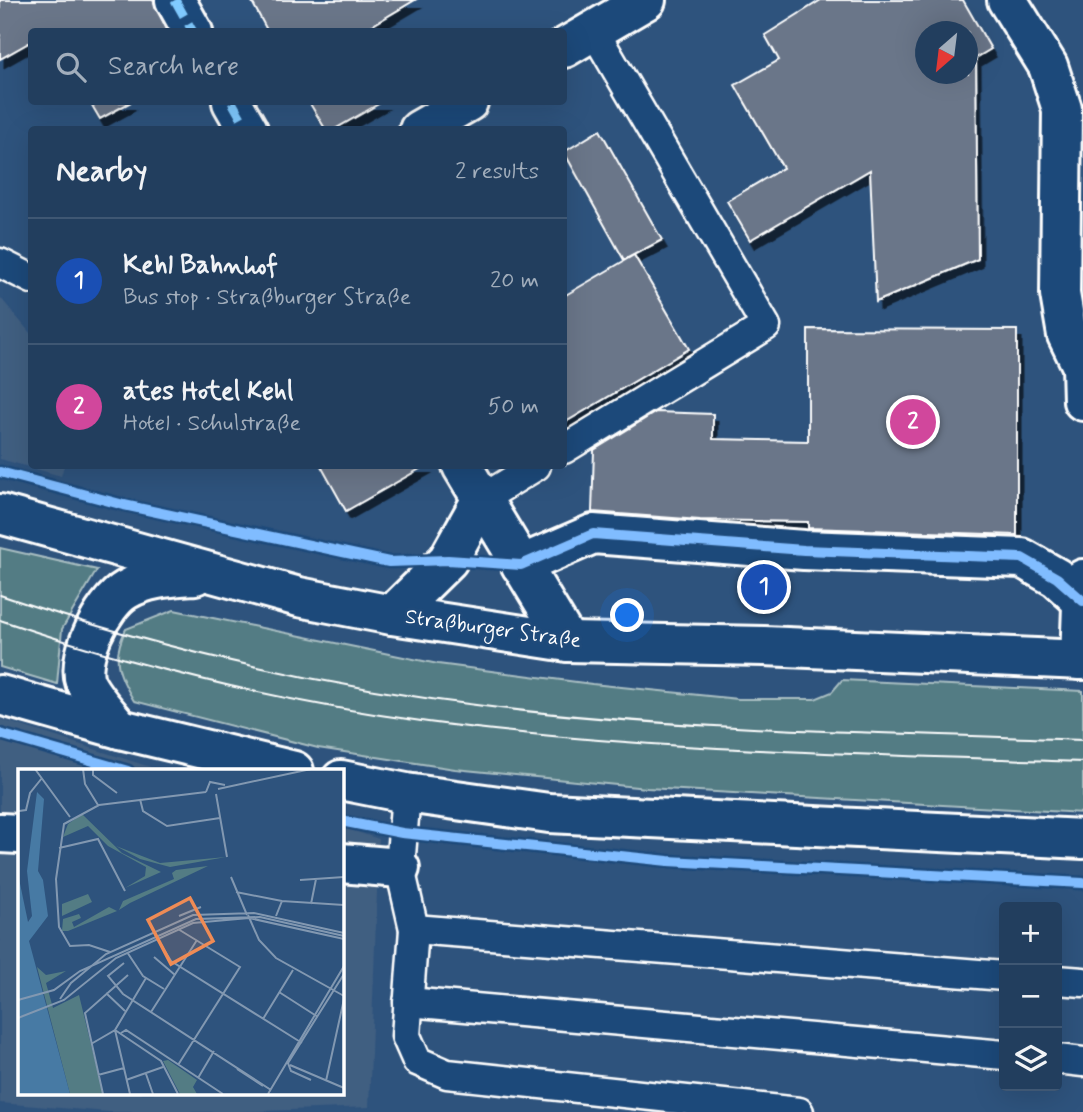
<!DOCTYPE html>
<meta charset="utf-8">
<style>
:root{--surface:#223e5e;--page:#2a4564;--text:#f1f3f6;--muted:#a2aebc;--line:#3f5773;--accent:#90b9f0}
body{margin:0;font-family:Mynerve,sans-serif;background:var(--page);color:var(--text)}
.controls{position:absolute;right:21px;bottom:21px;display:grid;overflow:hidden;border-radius:7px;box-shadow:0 7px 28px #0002}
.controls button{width:63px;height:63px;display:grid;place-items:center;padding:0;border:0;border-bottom:2px solid var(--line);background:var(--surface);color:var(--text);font:35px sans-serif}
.compass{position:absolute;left:915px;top:21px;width:63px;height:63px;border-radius:50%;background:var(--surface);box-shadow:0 7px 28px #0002;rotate:208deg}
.you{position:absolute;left:628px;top:616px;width:24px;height:24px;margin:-18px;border:5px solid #fff;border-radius:50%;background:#1a73e8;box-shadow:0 0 0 10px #1a73e833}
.badge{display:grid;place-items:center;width:46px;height:46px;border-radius:50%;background:var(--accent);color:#fff;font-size:23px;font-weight:700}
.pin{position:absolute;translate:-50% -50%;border:4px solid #fff;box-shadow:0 2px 7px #0006}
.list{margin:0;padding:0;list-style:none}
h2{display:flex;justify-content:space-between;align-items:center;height:91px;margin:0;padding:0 28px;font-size:30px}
h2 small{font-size:23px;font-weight:400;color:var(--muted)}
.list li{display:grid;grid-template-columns:46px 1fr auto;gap:21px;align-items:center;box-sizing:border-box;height:126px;padding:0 28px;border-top:2px solid var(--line)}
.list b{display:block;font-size:26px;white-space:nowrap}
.list p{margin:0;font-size:23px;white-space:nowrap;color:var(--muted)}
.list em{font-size:23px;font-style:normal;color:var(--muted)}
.icon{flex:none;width:38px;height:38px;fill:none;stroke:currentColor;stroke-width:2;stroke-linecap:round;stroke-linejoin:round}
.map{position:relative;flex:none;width:1083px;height:1112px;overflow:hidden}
.search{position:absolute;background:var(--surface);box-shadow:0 7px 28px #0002;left:28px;top:28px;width:539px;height:77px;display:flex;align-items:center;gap:18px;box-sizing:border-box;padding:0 24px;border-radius:7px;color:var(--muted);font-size:26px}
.panel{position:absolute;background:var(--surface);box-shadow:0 7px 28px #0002;left:28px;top:126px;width:539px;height:343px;border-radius:7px}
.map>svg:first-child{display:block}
</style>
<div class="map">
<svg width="1083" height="1112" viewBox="0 0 1083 1112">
<defs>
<filter id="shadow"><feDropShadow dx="4.5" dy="8" stdDeviation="0" flood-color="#0009"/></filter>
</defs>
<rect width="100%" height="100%" fill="#2e537d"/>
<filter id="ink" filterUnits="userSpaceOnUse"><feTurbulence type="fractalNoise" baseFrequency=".0143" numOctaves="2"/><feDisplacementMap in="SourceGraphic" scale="14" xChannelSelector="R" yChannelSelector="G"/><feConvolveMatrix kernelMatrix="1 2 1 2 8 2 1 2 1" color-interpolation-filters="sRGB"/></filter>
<g filter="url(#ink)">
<g fill="#405e81">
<polygon points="0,297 31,334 32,466 64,466 61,476 0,459"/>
<polygon points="0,719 163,771 19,771 19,1093 341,1093 341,827 379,839 369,1107 240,1112 108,1112 0,1103"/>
</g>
<g fill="#537c84" stroke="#a9bec2" stroke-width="2">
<polygon points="0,548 97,570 62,629 57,684 0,667"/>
<path d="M174,610L438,664L592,684L738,699H815L832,692L842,680L1083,691V813L647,788L455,769L318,748L134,701C118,674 111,659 126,629Z"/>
</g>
<g fill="#6a7689" stroke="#fff" stroke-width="2" fill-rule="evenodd" filter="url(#shadow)">
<polygon points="0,0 153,0 168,32 32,32 32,41 0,59"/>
<polygon points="251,0 415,0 361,32 268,32"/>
<path d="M821,0H963L991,49L976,58L978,259L876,302L870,170L750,240L727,201L783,168L735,85L779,60L765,35ZM926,32H968V74H926Z"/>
<polygon points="90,102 131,102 100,119"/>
<polygon points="309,102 382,102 333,130 326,130"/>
<polygon points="600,130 662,240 624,260 564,152"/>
<polygon points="634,255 689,349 564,423 564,296"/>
<polygon points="808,329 1017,330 1017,535 808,528 808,522 700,520 592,512 594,450 656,412 713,414 713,439 808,441"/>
<polygon points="321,466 425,466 346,511"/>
</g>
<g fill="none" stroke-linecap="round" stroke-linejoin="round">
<g stroke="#fff" stroke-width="33">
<g id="service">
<polyline points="0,263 32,279"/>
<polyline points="564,449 766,326 594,31"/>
<polyline points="482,499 536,466"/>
<polyline points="406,793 400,868 414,929 406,1036 417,1061 447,1074 799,1112"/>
<polyline points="414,929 1004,976"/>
<polyline points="1057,980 1083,982"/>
<polyline points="408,1002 1004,1055"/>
<polyline points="1057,1059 1083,1062"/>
</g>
</g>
<g stroke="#fff" stroke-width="44">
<g id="minor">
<polyline points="175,0 193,32"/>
<polyline points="1007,0 1048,66 1062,109 1060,294 1067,335 1082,366 1083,401"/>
<polyline points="564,48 646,0"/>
<polyline points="232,102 248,130"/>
<polyline points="419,130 468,102"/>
<polyline points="462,466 568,642"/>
<polyline points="521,565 593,534 804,550 1022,558 1057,578 1081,600"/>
<polyline points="392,615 448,560 482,499"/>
<polyline points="1080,660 1083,579"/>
<polyline points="0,833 19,834"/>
<polyline points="341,863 400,868"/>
</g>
</g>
<g stroke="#fff" stroke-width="44">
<g id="primary">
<polyline points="0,514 299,597 392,615 568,642 764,646 1083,660"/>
<polyline points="0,695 120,729 294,771"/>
<path d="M120,729C110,716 95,701 87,686C73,662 103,603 126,590C147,578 170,577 195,575"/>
<polyline points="341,780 406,793 549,813 1083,839"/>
</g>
</g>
<use href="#service" stroke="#1f4a7a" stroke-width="28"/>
<use href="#minor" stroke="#1f4a7a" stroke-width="38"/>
<use href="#primary" stroke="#1f4a7a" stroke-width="38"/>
<g stroke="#fff" stroke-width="2">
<path d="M0,595C162,650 330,688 499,708C692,731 889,732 1083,740"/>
<path d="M0,620C138,667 284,703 428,722C645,751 865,754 1083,762"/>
</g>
<g stroke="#80caff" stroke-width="9" stroke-dasharray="18 9" stroke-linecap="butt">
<polyline points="175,0 193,32"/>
<polyline points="232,102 248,130"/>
</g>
<g stroke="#1f4a7a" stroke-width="15">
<g id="cycleway">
<polyline points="0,472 124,505 389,562 448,560 521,565 593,534 804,550 1022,558 1057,578 1083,601"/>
<polyline points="0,734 128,771"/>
<polyline points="341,821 402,833 668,861 1083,883"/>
</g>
</g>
<use href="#cycleway" stroke="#80bcff" stroke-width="10"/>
</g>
</g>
<g text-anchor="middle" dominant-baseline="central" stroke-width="6" stroke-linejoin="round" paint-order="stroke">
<g font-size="21" fill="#fff" stroke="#1f4a7a">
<text transform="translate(493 629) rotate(8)">Straßburger Straße</text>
</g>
</g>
<g transform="translate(18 769)">
<rect width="326" height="326" fill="#2e537d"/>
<path d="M64,45L104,84L143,103L107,119L127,107L128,98L90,77L70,57L45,68L50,55ZM98,77L142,94L208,88L152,98L122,90ZM190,97L112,134L101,141L105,132L156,110L154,104L158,101ZM70,125L74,133L44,147V135ZM91,138L99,142L50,162H44L45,150L61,145L63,149L54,153L56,158ZM19,198L28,206L48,202L28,214L35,239L61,226L85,325H52ZM150,291L179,311L175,318L179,325H162L145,292Z" fill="#537c84"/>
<path d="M19,23L26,30L20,102L25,111L30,147L11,172L52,325H0V105L10,153L14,147L9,102Z" fill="#477aa4"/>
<path fill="none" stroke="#8298b1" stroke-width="2" d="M17,0L52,48M65,0L67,15L80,36M75,0V6L99,24M200,20L293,0M188,23L192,13L207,16M198,25L209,88M122,30L125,42L149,57L202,49M1,42L8,41L12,24L24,9M41,79L80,70L107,122M213,108L229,146M282,111L326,108M218,123L264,132M293,135L298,110M230,146L241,171L258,189L326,227M161,147L183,138M258,147L264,132L326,136M139,169L153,192L284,274M92,183L71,176L52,177L41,158L38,110L46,55L81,36L188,23M109,183L125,207L146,220M136,188L157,206M106,194L90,207L105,225L253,321M261,223L300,248M88,224L107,242M42,230L53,214L88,185L175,146L236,144L326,164M0,231L36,221L62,202L178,150L242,148L326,167M133,243L179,171M0,249L46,231L98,189L175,154L231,149L326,170M245,250L275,201M97,261L143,292L160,325M97,261L112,325M103,264L108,261L205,325M73,275L97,261L128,209M160,296L222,198L160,160M272,296L326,319M219,300L245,317M128,305L135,325M80,306L106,299M180,309L196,282M108,311L145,298M293,311L273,302L270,294L326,205M308,312L326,230M85,325L67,244L110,206M250,325L326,197"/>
<path fill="#ef8b55" fill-opacity="0.15" stroke="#ef8b55" stroke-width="3.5" d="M172,129L195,172L153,195L130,151Z"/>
<rect width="326" height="326" fill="none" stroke="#fff" stroke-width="3.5"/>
</g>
</svg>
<div class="controls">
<button>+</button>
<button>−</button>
<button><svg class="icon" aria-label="layers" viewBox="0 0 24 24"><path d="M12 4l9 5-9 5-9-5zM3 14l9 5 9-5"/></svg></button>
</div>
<svg class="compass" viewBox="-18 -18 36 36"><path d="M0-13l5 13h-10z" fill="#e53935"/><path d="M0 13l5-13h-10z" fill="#a2aebc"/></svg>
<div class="you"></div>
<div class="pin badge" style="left:764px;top:587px;background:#1a4fb4">1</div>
<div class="pin badge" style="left:913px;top:422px;background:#d1479c">2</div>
<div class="search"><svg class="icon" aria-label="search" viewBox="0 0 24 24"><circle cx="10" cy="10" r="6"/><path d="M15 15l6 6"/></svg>Search here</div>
<section class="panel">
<h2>Nearby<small>2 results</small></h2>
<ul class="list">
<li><span class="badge" style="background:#1a4fb4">1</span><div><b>Kehl Bahnhof</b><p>Bus stop · Straßburger Straße</p></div><em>20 m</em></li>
<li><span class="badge" style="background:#d1479c">2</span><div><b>ates Hotel Kehl</b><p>Hotel · Schulstraße</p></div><em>50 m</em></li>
</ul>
</section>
</div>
